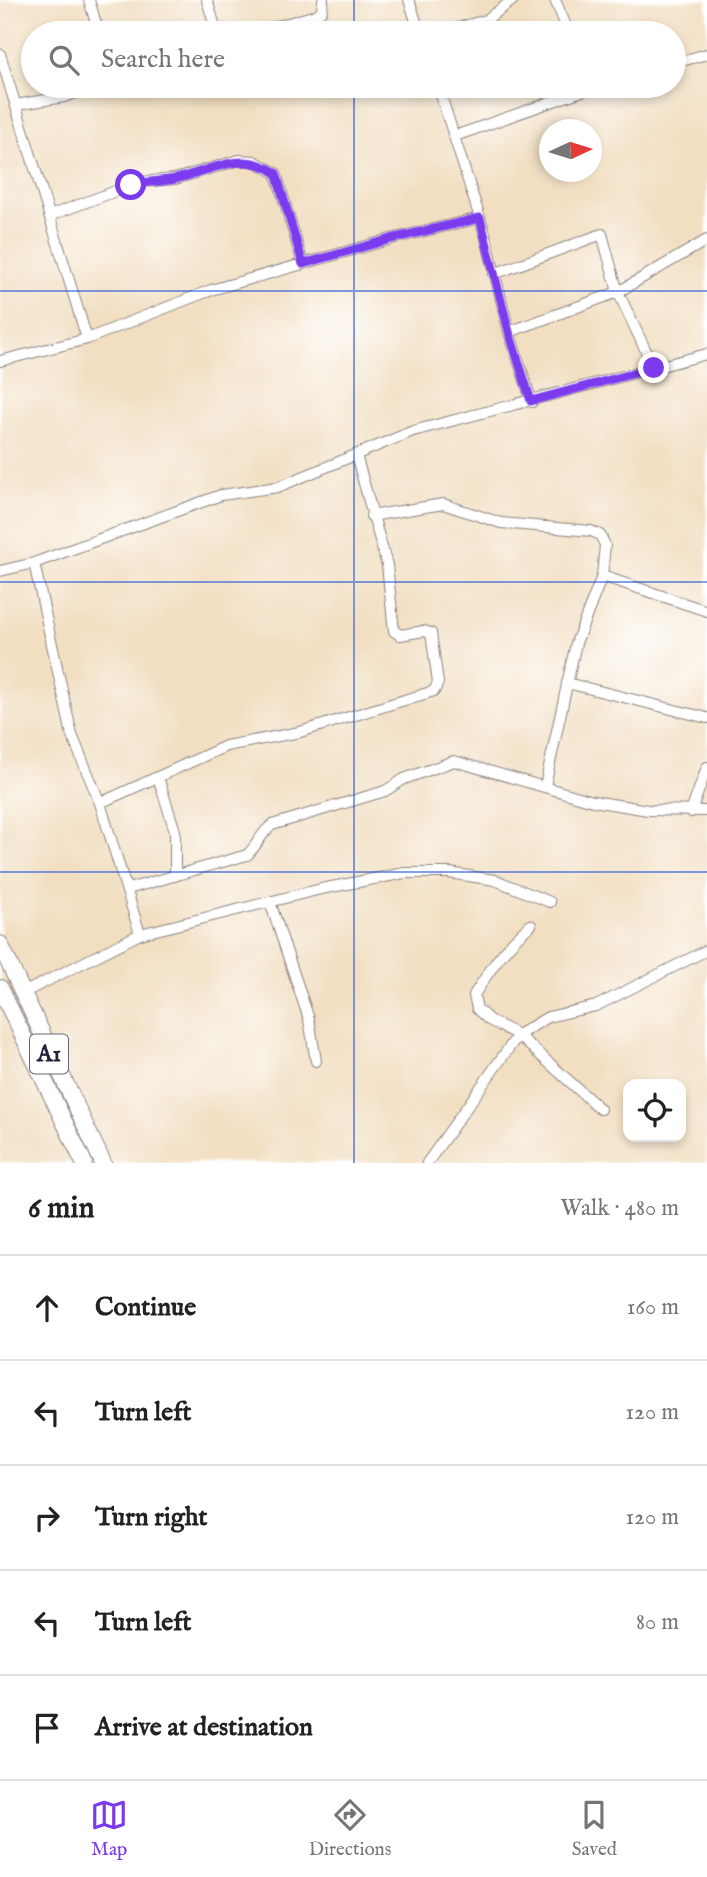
<!DOCTYPE html>
<meta charset="utf-8">
<style>
:root{--surface:#fff;--page:#f2f2f2;--text:#222;--muted:#767676;--line:#e0e0e0;--accent:#7c3aed}
body{margin:0;font-family:"IM FELL English",serif;background:var(--page);color:var(--text)}
.controls{position:absolute;right:21px;bottom:21px;display:grid;overflow:hidden;border-radius:14px;box-shadow:0 4px 10px #0003}
.controls button{width:63px;height:63px;display:grid;place-items:center;padding:0;border:0;border-bottom:2px solid var(--line);background:var(--surface);color:var(--text);font:35px sans-serif}
.compass{position:absolute;left:539px;top:119px;width:63px;height:63px;border-radius:50%;background:var(--surface);box-shadow:0 4px 10px #0003;rotate:86deg}
.stop{position:absolute;width:21px;height:21px;margin:-16px;border:5px solid #7c3aed;border-radius:50%;background:#fff}
.stop.end{background:#7c3aed;border-color:#fff;box-shadow:0 2px 7px #0008}
.list{margin:0;padding:0;list-style:none}
h2{display:flex;justify-content:space-between;align-items:center;height:91px;margin:0;padding:0 28px;font-size:30px}
h2 small{font-size:23px;font-weight:400;color:var(--muted)}
.list li{display:grid;grid-template-columns:46px 1fr auto;gap:21px;align-items:center;box-sizing:border-box;height:105px;padding:0 28px;border-top:2px solid var(--line)}
.list b{display:block;font-size:26px;white-space:nowrap}
.list em{font-size:23px;font-style:normal;color:var(--muted)}
.icon{flex:none;width:38px;height:38px;fill:none;stroke:currentColor;stroke-width:2;stroke-linecap:round;stroke-linejoin:round}
.map{position:relative;flex:none;width:707px;height:1163px;overflow:hidden}
.search{position:absolute;background:var(--surface);box-shadow:0 4px 10px #0003;left:21px;right:21px;top:21px;height:77px;display:flex;align-items:center;gap:18px;box-sizing:border-box;padding:0 24px;border-radius:38px;color:var(--muted);font-size:26px}
.sheet{height:616px;background:var(--surface)}
nav{display:flex;justify-content:space-around;align-items:center;box-sizing:border-box;height:98px;border-top:2px solid var(--line);background:var(--surface);font-size:19px;color:var(--muted)}
nav a{display:grid;justify-items:center;gap:4px}
nav .on{color:var(--accent)}
.map>svg:first-child{display:block}
</style>
<div class="map">
<svg width="707" height="1163" viewBox="0 0 707 1163">
<rect width="100%" height="100%" fill="#fff"/>
<filter id="ink" filterUnits="userSpaceOnUse"><feTurbulence type="fractalNoise" baseFrequency=".0143" numOctaves="2"/><feDisplacementMap in="SourceGraphic" scale="14" xChannelSelector="R" yChannelSelector="G"/><feConvolveMatrix kernelMatrix="1 2 1 2 8 2 1 2 1" color-interpolation-filters="sRGB"/></filter>
<filter id="wash" filterUnits="userSpaceOnUse"><feTurbulence type="fractalNoise" baseFrequency=".00686" numOctaves="4" result="noise"/><feDisplacementMap in="SourceGraphic" scale="28" xChannelSelector="R" yChannelSelector="G"/><feGaussianBlur stdDeviation="1.57" result="paint"/><feColorMatrix in="noise" values="0 0 0 0 0 0 0 0 0 0 0 0 0 0 0 0 0 1.4 0 .05"/><feComposite in="paint" operator="in"/></filter>
<g filter="url(#wash)">
<rect width="100%" height="100%" fill="#f2dfc2"/>
</g>
<g filter="url(#ink)">
<g fill="none" stroke-linecap="round" stroke-linejoin="round">
<g stroke="#8a807e" stroke-width="12">
<g id="minor">
<polyline points="89,0 99,33"/>
<polyline points="207,0 217,33"/>
<polyline points="409,0 420,33"/>
<polyline points="555,0 569,33"/>
<polyline points="253,33 316,15 322,10 323,0"/>
<polyline points="438,33 486,20 513,0"/>
<polyline points="0,54 87,339"/>
<polyline points="674,63 707,54"/>
<polyline points="438,86 486,237 509,332 532,402"/>
<polyline points="15,105 64,97 95,86"/>
<polyline points="455,136 596,86"/>
<polyline points="49,216 140,182 175,179 239,160 254,161 276,173 303,264"/>
<polyline points="494,274 602,234 618,292 654,368"/>
<polyline points="509,332 618,292 707,240"/>
<polyline points="0,361 87,339 211,290 391,239 480,218"/>
<polyline points="371,516 443,504 501,523 591,531 600,535 605,545 602,576 576,643 545,786"/>
<polyline points="34,563 72,735 100,803 140,934"/>
<polyline points="0,571 34,563 221,495 278,487 413,431 707,354"/>
<polyline points="602,576 707,611"/>
<polyline points="567,683 707,718"/>
<polyline points="158,777 175,831 175,876"/>
<polyline points="100,803 226,746 300,732 434,691 438,683 431,633 424,631 400,635 394,631 387,565 356,455"/>
<polyline points="691,812 707,767"/>
<path d="M128,889L247,855C258,845 260,834 272,825L385,791L404,779L454,761L593,801L648,810L707,811"/>
<polyline points="270,902 309,1019 316,1061"/>
<path d="M531,925C506,945 491,968 474,995L477,1009L489,1020L518,1035L600,1109"/>
<polyline points="21,994 140,934 321,889 405,873 449,873 495,880 550,902"/>
<polyline points="427,1163 518,1035 548,1017 596,1006 707,950"/>
</g>
</g>
<g stroke="#8a807e" stroke-width="18">
<g id="trunk">
<polyline points="0,944 103,1163"/>
<polyline points="0,988 84,1163"/>
</g>
</g>
<use href="#minor" stroke="#fff" stroke-width="10"/>
<use href="#trunk" stroke="#fff" stroke-width="16"/>
</g>
</g>
<g fill="none" stroke-linecap="round" stroke-linejoin="round" filter="url(#ink)">
<path stroke="#7c3aed" stroke-width="9" d="M131,185C146,181 161,182 175,179C212,171 241,149 276,173L303,264L391,239L480,218L509,332L531,401L654,368"/>
</g>
<path fill="none" stroke="#1d4ed8" stroke-width="2" stroke-opacity="0.55" d="M354,0V33M354,86V1163M0,291H707M0,582H707M0,872H707"/>
<g text-anchor="middle" dominant-baseline="central" stroke-width="7" stroke-linejoin="round" paint-order="stroke">
<rect fill="#fff" stroke="#646476" stroke-width="2" x="30" y="1034.5" width="38" height="39" rx="5"/>
<g font-size="23" font-weight="bold" fill="#22223b">
<text x="49" y="1054">A1</text>
</g>
</g>
</svg>
<div class="controls">
<button><svg class="icon" aria-label="locate" viewBox="0 0 24 24"><circle cx="12" cy="12" r="6"/><path d="M12 2v4M12 18v4M2 12h4M18 12h4"/></svg></button>
</div>
<svg class="compass" viewBox="-18 -18 36 36"><path d="M0-13l5 13h-10z" fill="#e53935"/><path d="M0 13l5-13h-10z" fill="#767676"/></svg>
<div class="stop" style="left:131px;top:185px"></div>
<div class="stop end" style="left:654px;top:368px"></div>
<div class="search"><svg class="icon" aria-label="search" viewBox="0 0 24 24"><circle cx="10" cy="10" r="6"/><path d="M15 15l6 6"/></svg>Search here</div>
</div>
<section class="sheet">
<h2>6 min<small>Walk · 480 m</small></h2>
<ul class="list">
<li><svg class="icon" aria-label="ahead" viewBox="0 0 24 24"><path d="M12 20V5M6 11l6-6 6 6"/></svg><div><b>Continue</b></div><em>160 m</em></li>
<li><svg class="icon" aria-label="left" viewBox="0 0 24 24"><path d="M17 20v-9H6M10 6l-5 5 5 5"/></svg><div><b>Turn left</b></div><em>120 m</em></li>
<li><svg class="icon" aria-label="right" viewBox="0 0 24 24"><path d="M7 20v-9h11M14 6l5 5-5 5"/></svg><div><b>Turn right</b></div><em>120 m</em></li>
<li><svg class="icon" aria-label="left" viewBox="0 0 24 24"><path d="M17 20v-9H6M10 6l-5 5 5 5"/></svg><div><b>Turn left</b></div><em>80 m</em></li>
<li><svg class="icon" aria-label="arrive" viewBox="0 0 24 24"><path d="M6 21V4h12l-3 4 3 4H6"/></svg><div><b>Arrive at destination</b></div></li>
</ul>
</section>
<nav>
<a class="on"><svg class="icon" aria-label="map" viewBox="0 0 24 24"><path d="M3 6l6-2 6 2 6-2v14l-6 2-6-2-6 2zM9 4v14M15 6v14"/></svg>Map</a>
<a><svg class="icon" aria-label="directions" viewBox="0 0 24 24"><path d="M12 3l9 9-9 9-9-9zM9 14v-3h6M13 9l2 2-2 2"/></svg>Directions</a>
<a><svg class="icon" aria-label="saved" viewBox="0 0 24 24"><path d="M7 4h10v16l-5-4-5 4z"/></svg>Saved</a>
</nav>
